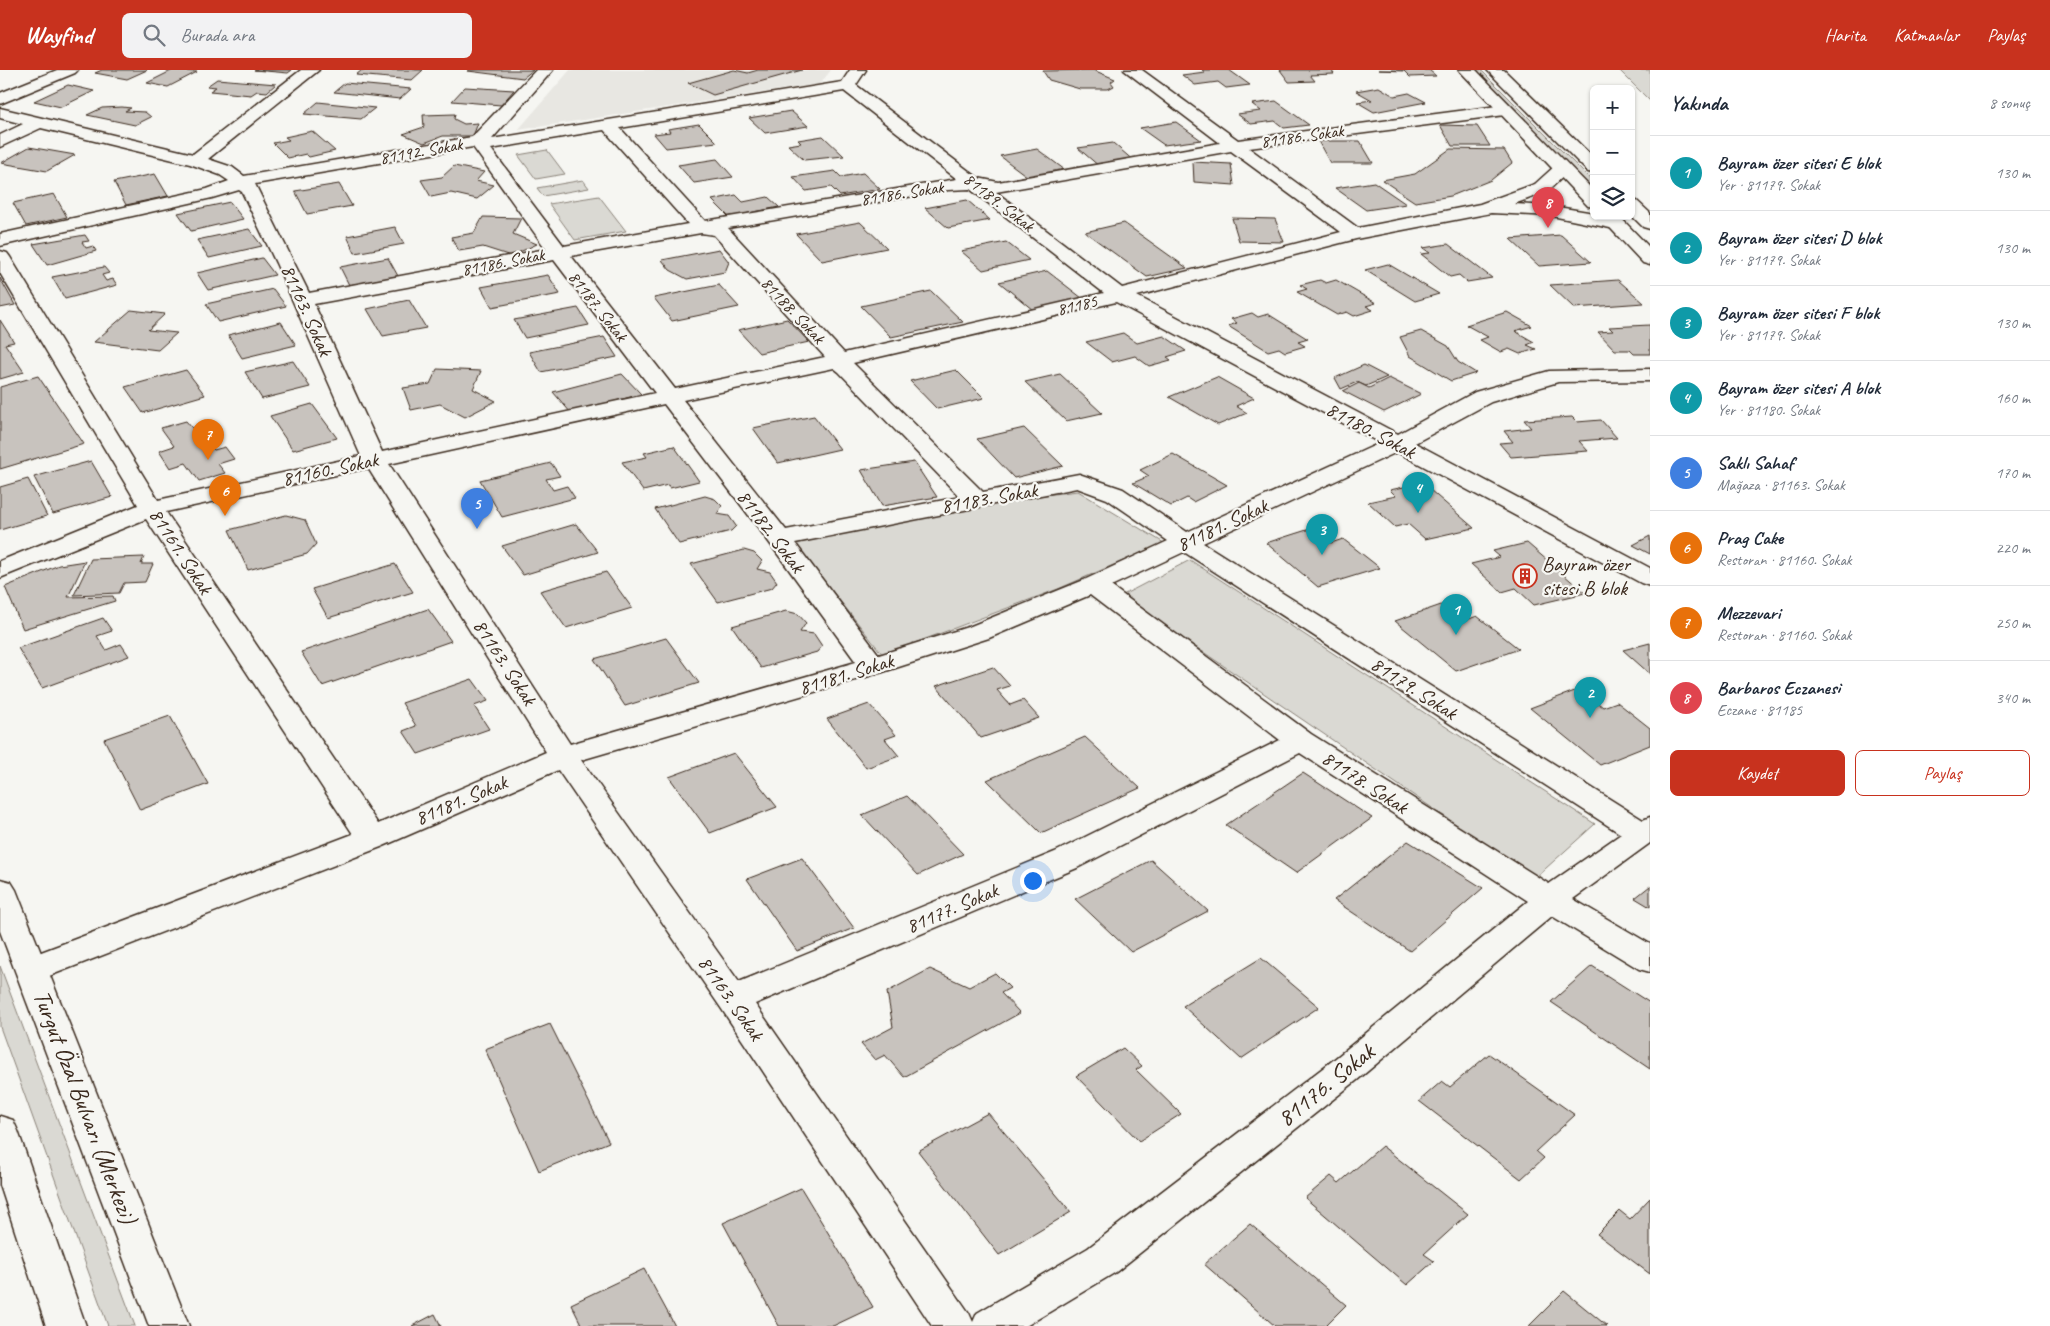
<!DOCTYPE html>
<html lang="tr">
<meta charset="utf-8">
<style>
:root{--surface:#fff;--page:#f2f2f3;--text:#1f2937;--muted:#747a83;--line:#e0e1e3;--accent:#c8321e}
body{margin:0;font-family:Caveat,sans-serif;background:var(--page);color:var(--text)}
.controls{position:absolute;right:15px;top:15px;display:grid;overflow:hidden;border-radius:8px;box-shadow:0 1px 4px #0004}
.controls button{width:45px;height:45px;display:grid;place-items:center;padding:0;border:0;border-bottom:1px solid var(--line);background:var(--surface);color:var(--text);font:25px sans-serif}
.you{position:absolute;left:1032px;top:810px;width:18px;height:18px;margin:-12px;border:4px solid #fff;border-radius:50%;background:#1a73e8;box-shadow:0 0 0 8px #1a73e833}
.badge{display:grid;place-items:center;width:32px;height:32px;border-radius:50%;background:var(--accent);color:#fff;font-size:16px;font-weight:700}
.pin{position:absolute;translate:-50% -41px;filter:drop-shadow(0 1px 2px #0008)}
.pin::after{content:'';position:absolute;top:26px;width:18px;height:15px;background:inherit;clip-path:polygon(0 0,100% 0,50% 100%)}
.list{margin:0;padding:0;list-style:none}
h2{display:flex;justify-content:space-between;align-items:center;height:65px;margin:0;padding:0 20px;font-size:21px}
h2 small{font-size:16px;font-weight:400;color:var(--muted)}
.list li{display:grid;grid-template-columns:32px 1fr auto;gap:15px;align-items:center;box-sizing:border-box;height:75px;padding:0 20px;border-top:1px solid var(--line)}
.list b{display:block;font-size:19px;white-space:nowrap}
.list p{margin:0;font-size:16px;white-space:nowrap;color:var(--muted)}
.list em{font-size:16px;font-style:normal;color:var(--muted)}
.actions{display:flex;gap:10px;padding:15px 20px}
.actions a{flex:1;padding:11px 0;border:1px solid var(--accent);border-radius:8px;text-align:center;font-size:18px;color:var(--accent)}
.actions .main{background:var(--accent);color:#fff}
.icon{flex:none;width:28px;height:28px;fill:none;stroke:currentColor;stroke-width:2;stroke-linecap:round;stroke-linejoin:round}
.map{position:relative;flex:none;width:1650px;height:1256px;overflow:hidden}
header{display:flex;align-items:center;gap:30px;box-sizing:border-box;height:70px;padding:0 25px;background:var(--accent);color:#fff}
header strong{font-size:24px}
nav{display:flex;gap:28px;margin-inline-start:auto;font-size:18px}
.search{width:350px;height:45px;background:var(--page);display:flex;align-items:center;gap:12px;box-sizing:border-box;padding:0 18px;border-radius:8px;color:var(--muted);font-size:19px}
main{display:flex}
aside{flex:1;background:var(--surface)}
.map>svg:first-child{display:block}
</style>
<header>
<strong>Wayfind</strong>
<div class="search"><svg class="icon" aria-label="search" viewBox="0 0 24 24"><circle cx="10" cy="10" r="6"/><path d="M15 15l6 6"/></svg>Burada ara</div>
<nav><a>Harita</a><a>Katmanlar</a><a>Paylaş</a></nav>
</header>
<main>
<div class="map">
<svg width="1650" height="1256" viewBox="0 0 1650 1256">
<rect width="100%" height="100%" fill="#f6f6f2"/>
<filter id="ink" filterUnits="userSpaceOnUse"><feTurbulence type="fractalNoise" baseFrequency=".02" numOctaves="2"/><feDisplacementMap in="SourceGraphic" scale="10" xChannelSelector="R" yChannelSelector="G"/><feConvolveMatrix kernelMatrix="1 2 1 2 8 2 1 2 1" color-interpolation-filters="sRGB"/></filter>
<g filter="url(#ink)">
<polygon fill="#e8e7e2" points="570,0 831,0 820,14 518,60"/>
<g fill="#dad9d3" stroke="#8a8278">
<polygon points="1474,0 1481,0 1594,113 1594,120"/>
<polygon points="1619,0 1650,0 1650,31"/>
<polygon points="547,80 565,104 536,109 518,85"/>
<polygon points="583,110 589,118 543,126 537,118"/>
<polygon points="599,126 626,161 575,170 549,134"/>
<polygon points="1078,421 1164,473 1058,519 883,585 795,474 972,434"/>
<polygon points="1190,490 1595,754 1535,808 1121,526"/>
<polygon points="0,896 135,1256 108,1256 0,957"/>
</g>
<g fill="#c8c3be" stroke="#3b2a1e">
<polygon points="102,0 147,0 127,9 95,3"/>
<polygon points="173,0 197,2 168,17 147,13"/>
<polygon points="254,0 292,0 288,3"/>
<polygon points="362,0 423,0 412,10 356,5"/>
<polygon points="470,0 533,0 523,8 468,1"/>
<polygon points="734,0 748,3 758,0 802,0 713,25 688,13"/>
<polygon points="1093,0 1115,9 1111,12 1114,16 1108,19 1080,19 1049,10 1043,1"/>
<polygon points="1202,0 1229,0 1250,15 1226,18 1218,12 1195,15 1182,5 1205,2"/>
<polygon points="1280,0 1331,0 1334,4 1310,5 1315,11 1289,12"/>
<polygon points="1378,0 1429,0 1436,6 1410,7 1404,1"/>
<polygon points="217,9 276,14 267,22 257,21 251,25 210,21 216,17 207,16"/>
<polygon points="345,13 411,19 400,29 334,22"/>
<polygon points="68,15 94,21 61,37 34,31"/>
<polygon points="465,17 514,20 501,35 452,31"/>
<polygon points="1379,17 1394,26 1409,23 1426,32 1374,42 1357,32 1372,30 1356,21"/>
<polygon points="1276,31 1309,55 1284,58 1275,51 1251,54 1237,44 1261,41 1252,34"/>
<polygon points="318,32 375,38 361,49 304,44"/>
<polygon points="122,37 131,38 125,41 145,42 151,47 135,55 87,45 102,38"/>
<polygon points="791,41 808,56 765,63 749,48"/>
<polygon points="455,44 454,49 464,54 478,53 473,66 443,66 424,73 403,64 424,57 423,45"/>
<polygon points="1176,52 1201,70 1164,75 1140,58"/>
<polygon points="699,54 717,72 666,78 654,64 670,62 668,59"/>
<polygon points="1440,55 1477,56 1490,76 1452,76"/>
<polygon points="312,61 335,81 309,87 306,84 288,88 273,73 289,70 285,67"/>
<polygon points="823,66 844,86 804,90 788,75 801,73 798,70"/>
<polygon points="1318,71 1360,71 1373,93 1330,93"/>
<polygon points="1113,73 1135,92 1100,97 1078,78"/>
<polygon points="29,77 75,85 47,101 1,93"/>
<polygon points="1037,79 1065,100 1028,107 1000,86"/>
<polygon points="1450,79 1504,80 1512,93 1491,110 1451,126 1415,132 1382,110 1415,104"/>
<polygon points="717,89 733,107 694,113 678,95"/>
<polygon points="1193,92 1231,94 1234,115 1194,112"/>
<polygon points="454,96 484,102 476,111 494,115 477,129 451,123 431,127 421,110 442,107"/>
<polygon points="835,101 841,107 863,103 880,119 840,126 831,117 806,121 793,107"/>
<polygon points="155,104 168,126 126,135 114,112"/>
<polygon points="1374,112 1406,134 1366,140 1335,118"/>
<polygon points="339,114 352,136 307,144 295,121"/>
<polygon points="54,124 67,147 26,156 13,133"/>
<polygon points="736,125 743,132 768,127 779,137 729,147 712,130"/>
<polygon points="967,130 990,150 948,158 925,138"/>
<polygon points="230,132 243,149 191,161 178,143"/>
<polygon points="483,147 521,148 513,164 537,174 511,186 483,177 459,181 451,167 474,163"/>
<polygon points="1232,148 1275,149 1284,172 1239,171"/>
<polygon points="860,152 887,178 822,191 796,164"/>
<polygon points="1124,153 1187,198 1147,207 1085,162"/>
<polygon points="395,157 404,174 355,183 347,166"/>
<polygon points="249,159 262,176 209,188 197,170"/>
<polygon points="85,165 89,171 82,172 86,178 93,176 96,181 47,195 33,174"/>
<polygon points="1561,165 1591,192 1539,196 1510,169"/>
<polygon points="1006,172 1029,190 983,200 961,181"/>
<polygon points="1448,174 1492,208 1467,212 1459,205 1450,207 1421,184 1430,183 1423,178"/>
<polygon points="719,179 729,192 725,202 687,209 670,200 662,190"/>
<polygon points="262,188 275,205 208,220 197,203"/>
<polygon points="388,188 398,206 349,215 340,197"/>
<polygon points="1388,194 1439,224 1415,231 1365,200"/>
<polygon points="104,197 109,203 102,205 106,211 113,209 117,215 65,229 52,207"/>
<polygon points="1047,201 1082,228 1033,240 999,212"/>
<polygon points="548,205 560,224 492,237 481,217"/>
<polygon points="0,208 15,235 0,238"/>
<polygon points="1320,210 1326,213 1336,210 1376,233 1366,236 1373,240 1354,246 1347,242 1337,245 1297,222 1307,219 1300,215"/>
<polygon points="1618,210 1644,233 1574,238 1550,215"/>
<polygon points="719,215 739,237 672,251 654,228"/>
<polygon points="273,219 286,236 218,252 206,234"/>
<polygon points="931,221 963,252 891,267 861,236"/>
<polygon points="409,230 426,258 383,266 367,239"/>
<polygon points="578,238 589,255 525,268 514,250"/>
<polygon points="131,240 165,244 148,260 177,263 158,280 94,272"/>
<polygon points="1507,242 1532,256 1515,261 1534,272 1527,275 1536,279 1520,284 1509,279 1501,282 1480,270 1488,267 1466,255"/>
<polygon points="1252,243 1258,247 1268,244 1308,269 1298,272 1305,276 1285,282 1279,278 1268,281 1228,256 1237,253 1231,249"/>
<polygon points="787,249 809,272 759,283 738,260"/>
<polygon points="0,250 14,272 5,274 24,302 0,309"/>
<polygon points="281,252 296,275 242,288 228,265"/>
<polygon points="1650,255 1650,284 1634,284 1630,280 1615,280 1598,262 1613,261 1609,257"/>
<polygon points="1421,261 1448,276 1458,292 1476,303 1451,311 1410,286 1400,267"/>
<polygon points="1123,263 1137,273 1164,266 1186,281 1167,287 1171,290 1149,296 1135,286 1112,292 1086,272"/>
<polygon points="604,267 617,287 541,302 529,282"/>
<polygon points="293,291 310,317 262,329 245,302"/>
<polygon points="1364,295 1387,307 1366,316 1357,312 1341,319 1335,308"/>
<polygon points="437,299 481,301 473,319 496,331 465,347 440,334 411,340 403,318 430,314"/>
<polygon points="186,300 205,325 143,343 125,317"/>
<polygon points="956,300 984,328 937,339 910,311"/>
<polygon points="622,304 641,324 571,343 553,322"/>
<polygon points="1060,304 1102,343 1066,351 1025,312"/>
<polygon points="38,306 84,374 0,399 0,317"/>
<polygon points="1217,307 1254,328 1236,336 1247,343 1218,355 1169,327"/>
<polygon points="1389,308 1421,324 1384,342 1343,321 1359,313 1369,318"/>
<polygon points="312,334 337,368 293,380 270,346"/>
<polygon points="814,346 840,379 778,393 753,358"/>
<polygon points="1572,347 1577,352 1601,350 1617,368 1579,371 1588,381 1511,387 1499,373 1513,372 1504,361 1531,358 1524,350"/>
<polygon points="186,351 192,358 208,353 218,367 207,371 214,380 225,377 234,389 218,394 225,403 199,411 186,393 170,398 159,381 174,376 161,358"/>
<polygon points="1024,358 1063,396 1014,408 977,369"/>
<polygon points="674,376 699,411 670,418 668,415 643,421 622,392 647,387 644,383"/>
<polygon points="1173,384 1227,415 1193,432 1187,428 1171,436 1133,413 1149,406 1140,400"/>
<polygon points="91,391 112,427 53,444 34,407"/>
<polygon points="914,392 937,427 882,436 861,400"/>
<polygon points="551,393 560,406 546,409 553,420 567,416 575,428 502,447 480,410"/>
<polygon points="28,409 47,446 0,460 0,417"/>
<polygon points="1422,413 1474,458 1425,469 1408,454 1395,457 1368,432 1396,426 1390,420"/>
<polygon points="705,426 715,429 722,436 717,444 729,446 736,456 731,461 679,474 655,439"/>
<polygon points="286,445 305,450 316,474 307,484 248,500 229,460"/>
<polygon points="576,454 598,482 523,505 502,476"/>
<polygon points="1313,458 1331,473 1343,469 1380,498 1318,517 1266,473"/>
<polygon points="1650,466 1650,484 1633,475"/>
<polygon points="1527,473 1585,523 1534,535 1516,518 1502,522 1471,494 1500,487 1493,481"/>
<polygon points="744,480 754,483 762,491 757,499 770,502 777,512 772,518 718,532 691,494"/>
<polygon points="144,487 141,494 153,494 145,512 124,513 119,523 74,525 91,489"/>
<polygon points="85,491 68,527 113,526 115,531 23,559 5,517 59,495"/>
<polygon points="395,494 413,522 328,548 312,519"/>
<polygon points="606,502 632,538 566,558 540,521"/>
<polygon points="1444,534 1464,551 1477,546 1519,579 1456,601 1395,551"/>
<polygon points="428,539 451,571 322,616 301,582"/>
<polygon points="786,541 798,544 806,553 800,562 814,564 822,576 817,582 761,598 732,556"/>
<polygon points="103,548 112,561 97,566 106,580 121,574 129,586 42,618 18,578"/>
<polygon points="666,568 699,613 625,636 594,589"/>
<polygon points="1650,573 1650,604 1623,580"/>
<polygon points="993,597 1010,616 997,620 1010,635 1023,630 1039,648 981,668 936,616"/>
<polygon points="472,609 488,631 474,636 489,659 418,684 403,661 416,656 402,633"/>
<polygon points="1580,619 1603,637 1617,632 1650,658 1650,675 1600,695 1530,638"/>
<polygon points="869,634 896,665 885,669 899,686 866,698 827,649"/>
<polygon points="170,646 208,714 140,740 104,669"/>
<polygon points="1085,667 1140,718 1041,763 987,710"/>
<polygon points="734,683 777,737 710,763 669,707"/>
<polygon points="1303,703 1372,748 1296,803 1226,755"/>
<polygon points="907,726 963,784 918,805 862,745"/>
<polygon points="1408,771 1483,818 1410,881 1334,830"/>
<polygon points="802,788 854,858 797,881 747,809"/>
<polygon points="1151,790 1208,841 1131,882 1075,829"/>
<polygon points="1650,816 1650,837 1635,828"/>
<polygon points="1261,888 1319,937 1241,989 1183,936"/>
<polygon points="1592,896 1650,933 1650,999 1551,932"/>
<polygon points="930,899 969,917 995,903 1010,918 1001,923 1020,943 904,1007 885,985 875,990 861,974 893,957 887,922"/>
<polygon points="550,954 609,1072 539,1101 485,979"/>
<polygon points="1123,978 1142,996 1136,1000 1181,1044 1139,1071 1076,1006"/>
<polygon points="1489,984 1575,1045 1536,1081 1544,1088 1521,1109 1419,1031 1442,1011 1450,1017"/>
<polygon points="988,1043 1071,1142 999,1185 918,1081"/>
<polygon points="1382,1076 1468,1144 1424,1184 1434,1191 1407,1215 1305,1128 1331,1106 1339,1113"/>
<polygon points="801,1118 873,1237 833,1256 779,1256 723,1153"/>
<polygon points="1650,1128 1650,1204 1597,1164 1620,1141 1630,1149"/>
<polygon points="1250,1154 1346,1235 1325,1256 1275,1256 1204,1194"/>
<polygon points="644,1199 675,1256 582,1256 571,1234"/>
<polygon points="1564,1221 1607,1256 1529,1256"/>
<polygon points="435,1244 441,1256 412,1256"/>
</g>
<g fill="none" stroke-linecap="round" stroke-linejoin="round">
<g stroke="#3b2a1e" stroke-width="3">
<path id="street" d="M301,0H319L208,89L232,97L244,106L472,67L536,0H553L492,69L842,12L850,0H866L856,15L978,108L998,112L1220,73L1124,0H1142L1238,70L1505,35L1511,37L1513,40L1511,43L1505,45L1249,78L1358,158L1480,134L1535,114L1556,95H1568L1571,99L1547,122L1514,134L1552,136L1594,143V146L1622,149L1624,153L1622,157L1615,159L1552,146L1491,143L1356,169L1137,226L1398,364L1475,322L1549,301L1650,299V311L1558,312L1491,332L1415,373L1650,498V516L1641,513L1397,382L1203,473L1643,750L1650,747V773L1573,829L1650,874V902L1639,899L1552,846L1356,1011L1116,1202L1026,1256H932L721,938L558,700L381,777L44,908L32,911L20,908L16,899L20,890L353,764L146,449L0,508V491L138,435L0,203V181L7,183L10,187L158,430L361,386L276,193L242,122L239,120L212,128L0,176V164L207,119L229,111L220,105L190,94L41,58L0,77V65L23,54L0,48V38L193,84ZM844,21L957,109L705,151L620,58ZM604,60L688,154L564,176L491,79ZM473,77L546,179L309,223L255,114ZM1231,81L1341,162L1122,218L996,122ZM970,119L1104,223L844,283L728,158L948,120ZM701,163L714,165L825,287L675,319L571,186ZM554,190L655,323L382,382L314,234ZM1116,232L1380,373L1187,462L1123,419L1079,404L983,422L853,293ZM834,298L839,302L960,427L786,460L683,330ZM664,334L766,468L856,592L570,674L389,394ZM368,398L546,682L378,754L166,442ZM1077,418L1107,429L1168,471L1084,510L971,556L879,585L795,473ZM1184,482L1621,764L1549,814L1311,664L1111,516ZM1090,525L1280,670L1055,782L739,912L581,690L883,602L989,568ZM1300,683L1528,831L1332,991L1088,1178L977,1243L973,1252L969,1243L755,934L1077,798Z"/>
</g>
<g stroke="#3b2a1e" stroke-width="3">
<g id="secondary">
<polygon points="57,0 78,0 75,3 0,34 0,23"/>
<polygon points="1459,0 1476,0 1594,121 1594,137 1588,136"/>
<polygon points="1487,0 1504,0 1594,88 1594,103 1588,102"/>
<polygon points="1631,130 1637,131 1650,143 1650,159 1643,157 1631,145"/>
<polygon points="1599,146 1619,146 1650,178 1650,195 1643,193"/>
</g>
</g>
<g stroke="#3b2a1e" stroke-width="3">
<g id="primary">
<polygon points="0,809 11,812 16,820 189,1256 149,1256 0,861"/>
<polygon points="0,1046 13,1050 18,1061 86,1256 46,1256 0,1115"/>
</g>
</g>
<use href="#street" fill="#f6f6f2" fill-rule="evenodd"/>
<use href="#secondary" fill="#f6f6f2" fill-rule="evenodd"/>
<use href="#primary" fill="#f6f6f2" fill-rule="evenodd"/>
</g>
</g>
<defs>
<g id="building-ring" transform="scale(1.25)"><circle r="9.5" fill="#f6f6f2" stroke="#c8321e" stroke-width="1.5"/><path d="M-4-6H4V6H1V3H-1V6H-4ZM-2.5-4.3h1.7v1.8h-1.7ZM.8-4.3h1.7v1.8H.8ZM-2.5-1h1.7V.8h-1.7ZM.8-1h1.7V.8H.8Z" fill="#c8321e"/></g>
</defs>
<g fill-rule="evenodd">
<use href="#building-ring" x="1525" y="506"/>
</g>
<g text-anchor="middle" dominant-baseline="central" stroke-width="4.5" stroke-linejoin="round" paint-order="stroke">
<g font-size="18" fill="#3b2a1e" stroke="#f6f6f2">
<text transform="translate(1302 66) rotate(-8)">81186. Sokak</text>
<text transform="translate(421 81) rotate(-10)">81192. Sokak</text>
<text transform="translate(902 123) rotate(-9)">81186. Sokak</text>
<text transform="translate(999 132) rotate(38)">81189. Sokak</text>
<text transform="translate(503 192) rotate(-11)">81186. Sokak</text>
<text transform="translate(1077 235) rotate(-13)">81185</text>
<text transform="translate(598 236) rotate(52)">81187. Sokak</text>
<text transform="translate(793 240) rotate(47)">81188. Sokak</text>
</g>
<g font-size="21" fill="#3b2a1e" stroke="#f6f6f2">
<text transform="translate(307 240) rotate(66)">81163. Sokak</text>
<text transform="translate(1371 360) rotate(28)">81180. Sokak</text>
<text transform="translate(330 399) rotate(-12)">81160. Sokak</text>
<text transform="translate(989 428) rotate(-10)">81183. Sokak</text>
<text transform="translate(1222 455) rotate(-25)">81181. Sokak</text>
<text transform="translate(771 461) rotate(53)">81182. Sokak</text>
<text transform="translate(181 481) rotate(57)">81161. Sokak</text>
<text transform="translate(505 592) rotate(57)">81163. Sokak</text>
<text transform="translate(846 604) rotate(-17)">81181. Sokak</text>
<text transform="translate(1414 618) rotate(33)">81179. Sokak</text>
<text transform="translate(1365 712) rotate(33)">81178. Sokak</text>
<text transform="translate(461 730) rotate(-23)">81181. Sokak</text>
<text transform="translate(952 838) rotate(-23)">81177. Sokak</text>
<text transform="translate(731 928) rotate(55)">81163. Sokak</text>
</g>
<g font-size="21" fill="#3b2a1e" stroke="#f6f6f2" text-anchor="start">
<text x="1542" y="494">Bayram özer<tspan x="1542" dy="24">sitesi B blok</tspan></text>
</g>
<g font-size="25" fill="#3b2a1e" stroke="#f6f6f2">
<text transform="translate(1326 1015) rotate(-39)">81176. Sokak</text>
<text transform="translate(85 1037) rotate(69)">Turgut Özal Bulvarı (Merkezi)</text>
</g>
</g>
</svg>
<div class="controls">
<button>+</button>
<button>−</button>
<button><svg class="icon" aria-label="layers" viewBox="0 0 24 24"><path d="M12 4l9 5-9 5-9-5zM3 14l9 5 9-5"/></svg></button>
</div>
<div class="you"></div>
<div class="pin badge" style="left:1456px;top:565px;background:#0f9aa8">1</div>
<div class="pin badge" style="left:1590px;top:648px;background:#0f9aa8">2</div>
<div class="pin badge" style="left:1322px;top:485px;background:#0f9aa8">3</div>
<div class="pin badge" style="left:1418px;top:443px;background:#0f9aa8">4</div>
<div class="pin badge" style="left:477px;top:459px;background:#3f7fe0">5</div>
<div class="pin badge" style="left:225px;top:446px;background:#e8710a">6</div>
<div class="pin badge" style="left:208px;top:390px;background:#e8710a">7</div>
<div class="pin badge" style="left:1548px;top:158px;background:#e0444e">8</div>
</div>
<aside>
<h2>Yakında<small>8 sonuç</small></h2>
<ul class="list">
<li><span class="badge" style="background:#0f9aa8">1</span><div><b>Bayram özer sitesi E blok</b><p>Yer · 81179. Sokak</p></div><em>130 m</em></li>
<li><span class="badge" style="background:#0f9aa8">2</span><div><b>Bayram özer sitesi D blok</b><p>Yer · 81179. Sokak</p></div><em>130 m</em></li>
<li><span class="badge" style="background:#0f9aa8">3</span><div><b>Bayram özer sitesi F blok</b><p>Yer · 81179. Sokak</p></div><em>130 m</em></li>
<li><span class="badge" style="background:#0f9aa8">4</span><div><b>Bayram özer sitesi A blok</b><p>Yer · 81180. Sokak</p></div><em>160 m</em></li>
<li><span class="badge" style="background:#3f7fe0">5</span><div><b>Saklı Sahaf</b><p>Mağaza · 81163. Sokak</p></div><em>170 m</em></li>
<li><span class="badge" style="background:#e8710a">6</span><div><b>Prag Cake</b><p>Restoran · 81160. Sokak</p></div><em>220 m</em></li>
<li><span class="badge" style="background:#e8710a">7</span><div><b>Mezzevari</b><p>Restoran · 81160. Sokak</p></div><em>250 m</em></li>
<li><span class="badge" style="background:#e0444e">8</span><div><b>Barbaros Eczanesi</b><p>Eczane · 81185</p></div><em>340 m</em></li>
</ul>
<div class="actions"><a class="main">Kaydet</a><a>Paylaş</a></div>
</aside>
</main>
